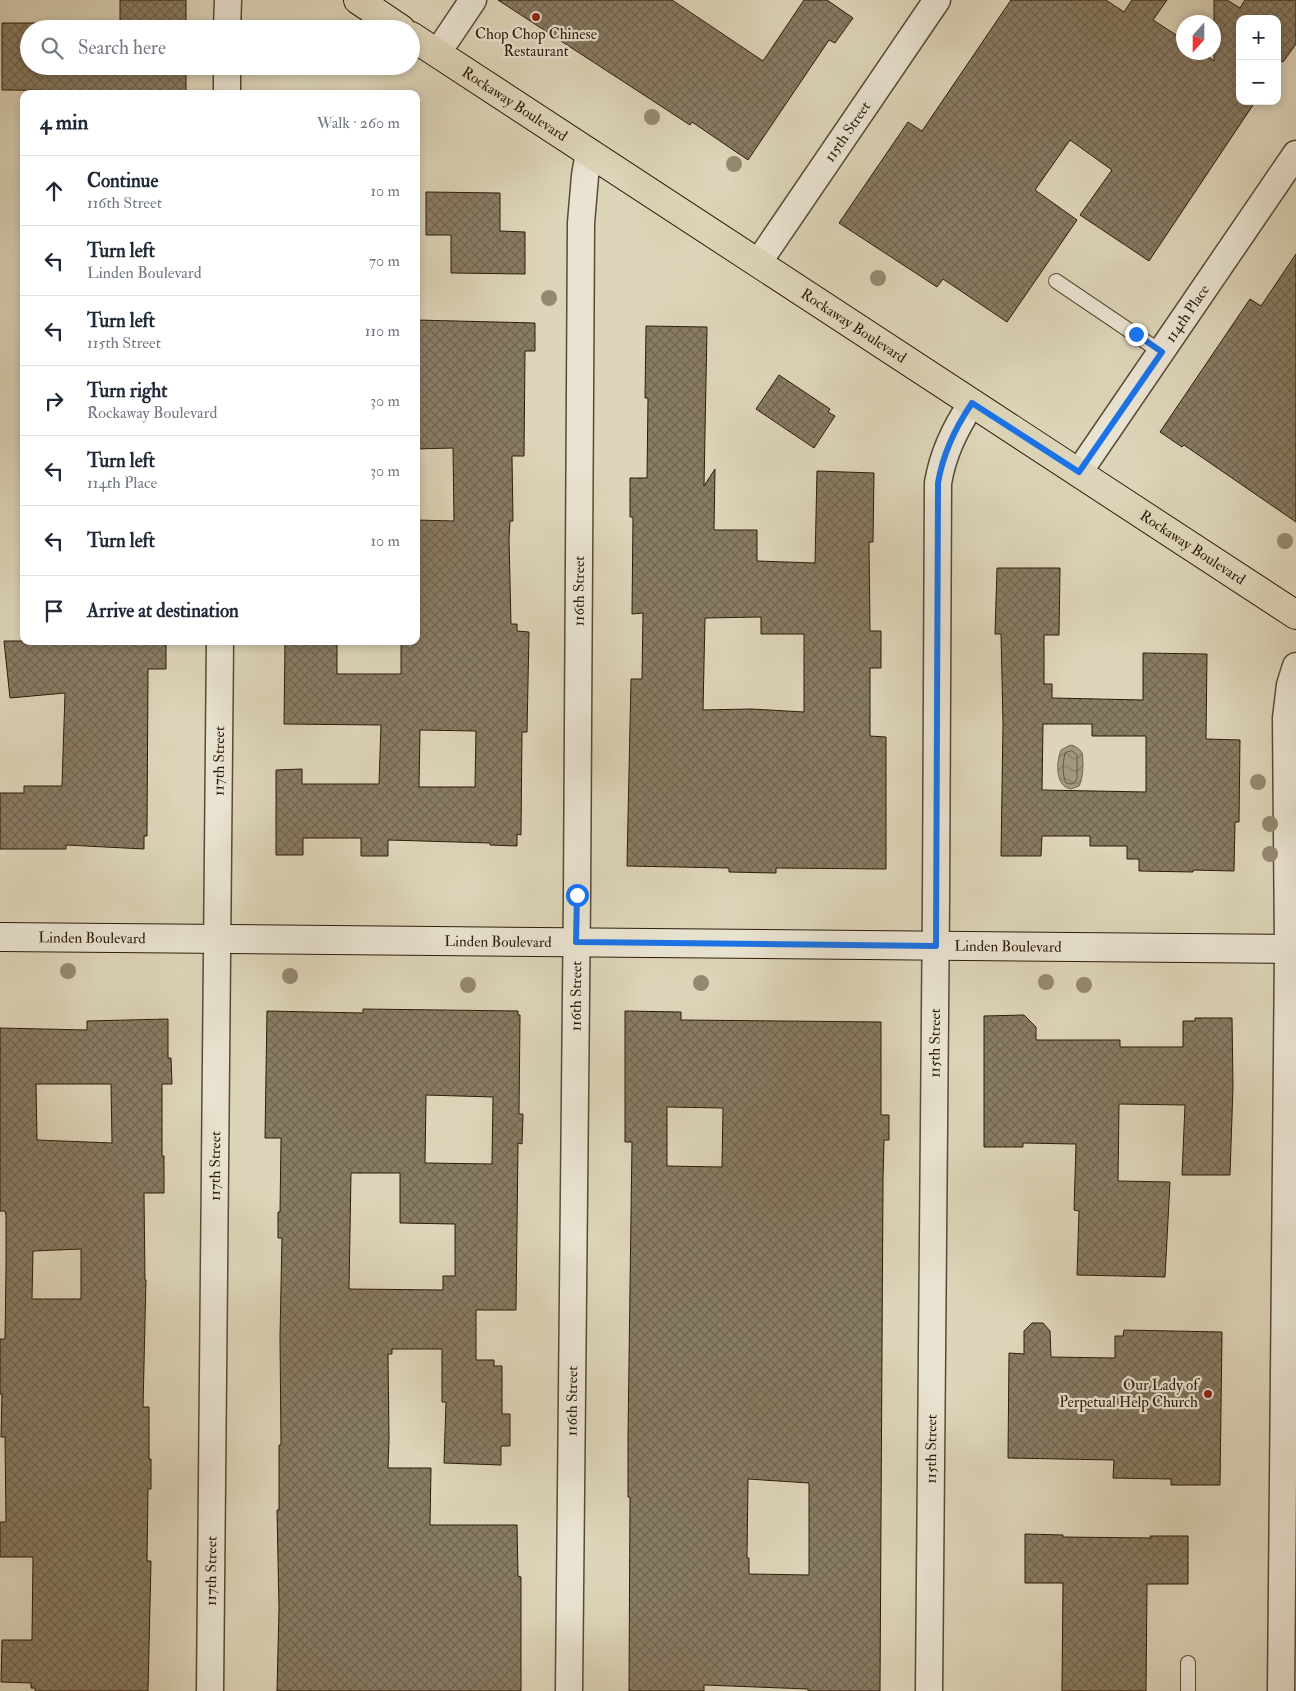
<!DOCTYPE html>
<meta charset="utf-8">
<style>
:root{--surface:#fff;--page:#f6f6f7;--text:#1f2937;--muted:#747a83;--line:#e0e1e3}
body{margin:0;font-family:"IM FELL Double Pica",serif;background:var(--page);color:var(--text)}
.controls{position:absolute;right:15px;top:15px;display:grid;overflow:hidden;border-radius:10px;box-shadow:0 2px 8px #0003}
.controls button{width:45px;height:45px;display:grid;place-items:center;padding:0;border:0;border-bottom:1px solid var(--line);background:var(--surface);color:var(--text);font:25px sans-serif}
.compass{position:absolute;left:1176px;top:15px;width:45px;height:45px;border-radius:50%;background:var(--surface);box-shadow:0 2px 8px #0003;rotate:201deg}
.stop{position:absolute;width:15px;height:15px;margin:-11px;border:4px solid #1a73e8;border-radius:50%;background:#fff}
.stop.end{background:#1a73e8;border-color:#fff;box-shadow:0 1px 5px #0008}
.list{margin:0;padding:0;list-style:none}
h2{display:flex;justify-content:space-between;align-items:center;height:65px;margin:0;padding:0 20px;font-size:21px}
h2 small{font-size:16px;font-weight:400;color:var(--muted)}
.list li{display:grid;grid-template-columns:32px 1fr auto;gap:15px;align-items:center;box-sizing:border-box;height:70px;padding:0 20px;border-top:1px solid var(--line)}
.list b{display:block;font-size:19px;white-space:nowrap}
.list p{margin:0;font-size:16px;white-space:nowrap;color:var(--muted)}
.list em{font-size:16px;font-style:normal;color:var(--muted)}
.icon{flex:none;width:28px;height:28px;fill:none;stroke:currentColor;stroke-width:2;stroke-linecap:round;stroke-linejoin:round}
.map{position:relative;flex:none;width:1296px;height:1691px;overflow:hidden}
.search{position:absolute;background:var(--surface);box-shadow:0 2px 8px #0003;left:20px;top:20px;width:400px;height:55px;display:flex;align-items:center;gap:12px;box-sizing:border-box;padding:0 18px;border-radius:28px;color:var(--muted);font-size:19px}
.panel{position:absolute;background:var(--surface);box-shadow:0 2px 8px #0003;left:20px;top:90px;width:400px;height:555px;border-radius:10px}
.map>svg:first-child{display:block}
</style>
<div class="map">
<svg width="1296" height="1691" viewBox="0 0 1296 1691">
<defs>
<pattern id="water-waves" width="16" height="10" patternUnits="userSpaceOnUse" patternTransform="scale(1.25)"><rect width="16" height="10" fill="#a2967d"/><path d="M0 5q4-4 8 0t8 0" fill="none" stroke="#847a65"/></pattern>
<pattern id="building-cross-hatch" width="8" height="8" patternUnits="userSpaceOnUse" patternTransform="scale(1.25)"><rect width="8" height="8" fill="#897c65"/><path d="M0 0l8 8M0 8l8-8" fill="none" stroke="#706551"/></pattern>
</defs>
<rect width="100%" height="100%" fill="#ddd5b9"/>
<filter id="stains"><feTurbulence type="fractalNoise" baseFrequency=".004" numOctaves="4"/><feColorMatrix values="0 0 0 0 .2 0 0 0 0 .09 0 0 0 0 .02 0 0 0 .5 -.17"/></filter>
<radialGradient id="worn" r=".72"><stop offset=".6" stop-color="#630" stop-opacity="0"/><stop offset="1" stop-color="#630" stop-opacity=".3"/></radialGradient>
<path fill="url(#water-waves)" stroke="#74654f" d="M1072,745C1076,747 1080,749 1082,753C1084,760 1083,780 1079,786L1071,789C1055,787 1056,762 1061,750L1068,746Z"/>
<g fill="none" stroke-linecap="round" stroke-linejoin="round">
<path stroke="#685843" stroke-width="1" d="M1072,751L1077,755V778L1075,782L1071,784L1066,783C1062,775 1063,761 1065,753Z"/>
</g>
<g fill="url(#building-cross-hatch)" stroke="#2e1b09" fill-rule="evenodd">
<polygon points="120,0 186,0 186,29 29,29 29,66 186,66 186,94 116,94 116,91 2,90 2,23 120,23"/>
<polygon points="498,0 672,0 763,61 804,0 827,0 853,18 835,43 829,40 748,160 692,122 690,125"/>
<polygon points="1011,0 1106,0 1124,12 1132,0 1167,0 1153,20 1184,40 1184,52 1202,52 1214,61 1214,0 1227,0 1240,8 1245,0 1296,0 1296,44 1283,62 1277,58 1277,19 1240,19 1240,101 1255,102 1149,261 1080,215 1112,170 1070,140 1035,190 1077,220 1007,322 943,279 937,287 839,223 908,122 922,131"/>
<polygon points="426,192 500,193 500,231 525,232 525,274 451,273 451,235 426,235"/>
<polygon points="1296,254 1296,522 1184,445 1182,447 1160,432 1250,299 1261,306"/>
<path d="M416,320L535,323V351H525L524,456H512L513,521H510L509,539L511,624H517V631L529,632L527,732H522L521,835L517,834V846L490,845V843L388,840V856H361V838H303V855H276V770L302,769V784H379L381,725L284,724L285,641H337V674H401V641H416V520L454,521L453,448L416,449ZM420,730L476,731L475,787H419Z"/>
<path d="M646,326L707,327L704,486L715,469L714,530H757V561L815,563L817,471L874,473L873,542H869L870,631H881V668H870V736L886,737V869L776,868V873L729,872V868L627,866L631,679H642L643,613L632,614L633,517H630V478H647L648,398H645ZM761,617V634H804V712L751,709L703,710L705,618Z"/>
<polygon points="779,375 830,409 828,412 835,416 814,448 756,409"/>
<path d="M997,568H1060L1059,635H1044V684H1052V698L1143,700V653L1207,654L1206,739L1240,740L1239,822H1235L1234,871L1193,870V872L1139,871V859H1127V846H1090V836H1042L1041,856H1001L1003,724L1001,634H995ZM1043,724H1092V736H1146V792L1042,790Z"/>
<polygon points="4,641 70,641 70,644 166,643 166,669 148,669 147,836 144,836 144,849 66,845 66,849 0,849 0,793 24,793 24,786 62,786 65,693 10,698"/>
<path d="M363,1009L518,1011V1015H520L519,1114H523L522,1144L518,1143L516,1310H476V1360H494V1366H502V1414H510V1446H501V1465L444,1463L446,1402H442V1349H392V1354H388L389,1439L388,1468H431L430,1525H517L518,1576L521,1577V1691H277L279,1608L277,1510H279V1445H281L280,1337L282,1238H278V1212H280L281,1138H265L267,1011L363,1013ZM426,1095L493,1097L492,1164L425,1163ZM351,1173H400V1223L455,1224V1276H443V1290L349,1289Z"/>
<path d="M625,1011L681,1012V1020L881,1022V1115H889V1140H884L883,1180L880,1691H808V1689L704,1685V1691H629L630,1497H628V1437L632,1142H625ZM667,1107L723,1108L722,1167L667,1166ZM748,1479L809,1483V1575L749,1574V1558H747Z"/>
<polygon points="1024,1015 1036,1027 1036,1040 1120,1040 1120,1047 1183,1047 1183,1021 1195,1021 1195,1018 1232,1018 1233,1086 1230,1175 1182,1175 1185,1105 1119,1104 1118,1181 1170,1182 1165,1277 1077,1275 1079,1211 1074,1210 1076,1144 1023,1143 1023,1147 984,1147 984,1016"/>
<path d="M168,1019V1058H171L172,1084H162V1156H164V1193H144L145,1280H146L143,1407H149V1459H151V1489H148L147,1561H151L148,1691H35V1688H31V1683L1,1682L2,1640H32L33,1557H0V1522H6L5,1437H1L2,1394H0V1339H5L6,1269V1215L5,1211H0V1028L87,1030V1021ZM36,1084H111L112,1143L37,1140ZM81,1249V1299H32L33,1251Z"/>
<polygon points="1032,1323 1043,1323 1050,1331 1051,1357 1115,1358 1115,1336 1123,1336 1124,1330 1222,1332 1220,1485 1171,1485 1171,1479 1113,1478 1114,1460 1008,1458 1009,1353 1024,1354 1024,1331"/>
<polygon points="1025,1534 1063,1535 1063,1537 1151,1538 1150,1536 1188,1536 1188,1584 1147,1584 1146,1691 1062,1691 1063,1583 1025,1583"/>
</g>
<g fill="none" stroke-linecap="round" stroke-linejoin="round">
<g stroke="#5a4a35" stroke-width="16">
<g id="service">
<polyline points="1056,281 1161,352"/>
<polyline points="1188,1691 1188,1663"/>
</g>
</g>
<g stroke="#5a4a35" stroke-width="29">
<g id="minor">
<polyline points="227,29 228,0"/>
<polyline points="438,52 473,0"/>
<polyline points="227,94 227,66"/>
<path id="s1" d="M758,263L937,0"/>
<path id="s2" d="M1079,472L1296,154"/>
<path id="s3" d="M210,1691L220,641"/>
<path id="s4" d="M569,1691L577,895L581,223L585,176L589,152"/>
<path id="s5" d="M929,1691L936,901L938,483C943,453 955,428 972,403"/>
<polyline points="1281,1691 1288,949 1286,718 1290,685 1296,666"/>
</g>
</g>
<g stroke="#2e1b09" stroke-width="30">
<g id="secondary">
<path id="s6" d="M0,937L1296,949"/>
</g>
</g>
<g stroke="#2e1b09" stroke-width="30">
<g id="primary">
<polyline points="358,0 401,29"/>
<path id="s7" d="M411,36L1296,615"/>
</g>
</g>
<use href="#service" stroke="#e9e4d2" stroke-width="14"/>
<use href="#minor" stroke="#e9e4d2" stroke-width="26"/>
<use href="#secondary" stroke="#e9e4d2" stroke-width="28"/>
<use href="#primary" stroke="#ddd5b9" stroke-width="28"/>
</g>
<g fill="#958870">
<circle cx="652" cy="117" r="8"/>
<circle cx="734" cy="164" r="8"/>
<circle cx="878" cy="278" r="8"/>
<circle cx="549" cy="298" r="8"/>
<circle cx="1285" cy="541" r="8"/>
<circle cx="1258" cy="782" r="8"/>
<circle cx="1270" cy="824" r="8"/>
<circle cx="1270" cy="854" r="8"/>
<circle cx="68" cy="971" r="8"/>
<circle cx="290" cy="976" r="8"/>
<circle cx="1046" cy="982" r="8"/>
<circle cx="701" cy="983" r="8"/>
<circle cx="468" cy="985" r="8"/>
<circle cx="1084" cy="985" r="8"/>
</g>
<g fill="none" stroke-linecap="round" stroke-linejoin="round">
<path stroke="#1a73e8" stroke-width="6" d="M577,895L576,942L936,946L938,483C943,453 955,428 972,403L1079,472L1162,352L1136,334"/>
</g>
<g fill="#8f2418" stroke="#e9e4d2" stroke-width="2">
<circle cx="536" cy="17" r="5"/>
<circle cx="1208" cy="1394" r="5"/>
</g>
<g text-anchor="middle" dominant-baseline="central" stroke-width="4.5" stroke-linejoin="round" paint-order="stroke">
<g font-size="15" fill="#2e1b09" stroke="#e9e4d2">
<text x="536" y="34">Chop Chop Chinese<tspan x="536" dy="17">Restaurant</tspan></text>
<text x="1198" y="1385" text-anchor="end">Our Lady of<tspan x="1198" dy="17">Perpetual Help Church</tspan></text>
</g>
<g font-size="15" fill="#2e1b09" stroke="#e9e4d2">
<text stroke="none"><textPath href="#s7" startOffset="124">Rockaway Boulevard</textPath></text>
<text stroke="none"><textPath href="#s1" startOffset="159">115th Street</textPath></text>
<text stroke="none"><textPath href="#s2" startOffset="192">114th Place</textPath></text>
<text stroke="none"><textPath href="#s7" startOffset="529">Rockaway Boulevard</textPath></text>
<text stroke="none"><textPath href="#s7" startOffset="934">Rockaway Boulevard</textPath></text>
<text stroke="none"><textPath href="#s4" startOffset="1100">116th Street</textPath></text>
<text stroke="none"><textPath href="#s3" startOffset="930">117th Street</textPath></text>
<text stroke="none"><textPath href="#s6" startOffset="92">Linden Boulevard</textPath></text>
<text stroke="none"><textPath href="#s6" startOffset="498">Linden Boulevard</textPath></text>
<text stroke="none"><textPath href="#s6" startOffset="1008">Linden Boulevard</textPath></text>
<text stroke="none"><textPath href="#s4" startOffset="695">116th Street</textPath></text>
<text stroke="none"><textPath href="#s5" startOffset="648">115th Street</textPath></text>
<text stroke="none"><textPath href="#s3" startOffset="525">117th Street</textPath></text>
<text stroke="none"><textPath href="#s4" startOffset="290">116th Street</textPath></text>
<text stroke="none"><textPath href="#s5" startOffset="242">115th Street</textPath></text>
<text stroke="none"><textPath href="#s3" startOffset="120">117th Street</textPath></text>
</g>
</g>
<rect width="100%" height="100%" filter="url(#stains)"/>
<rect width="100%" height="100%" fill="url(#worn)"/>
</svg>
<div class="controls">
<button>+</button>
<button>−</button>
</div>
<svg class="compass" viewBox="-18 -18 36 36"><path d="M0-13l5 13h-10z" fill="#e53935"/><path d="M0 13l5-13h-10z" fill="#747a83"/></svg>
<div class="stop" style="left:577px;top:895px"></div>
<div class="stop end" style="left:1136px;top:334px"></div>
<div class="search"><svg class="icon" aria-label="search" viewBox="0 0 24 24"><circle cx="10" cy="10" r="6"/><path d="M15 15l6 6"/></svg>Search here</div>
<section class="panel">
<h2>4 min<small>Walk · 260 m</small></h2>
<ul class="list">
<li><svg class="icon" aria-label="ahead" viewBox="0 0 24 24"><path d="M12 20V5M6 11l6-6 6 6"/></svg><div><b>Continue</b><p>116th Street</p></div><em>10 m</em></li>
<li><svg class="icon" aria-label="left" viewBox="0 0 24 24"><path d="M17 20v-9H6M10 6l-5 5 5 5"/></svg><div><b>Turn left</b><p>Linden Boulevard</p></div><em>70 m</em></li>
<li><svg class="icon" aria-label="left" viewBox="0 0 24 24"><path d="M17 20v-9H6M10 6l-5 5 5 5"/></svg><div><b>Turn left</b><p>115th Street</p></div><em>110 m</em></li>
<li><svg class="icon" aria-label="right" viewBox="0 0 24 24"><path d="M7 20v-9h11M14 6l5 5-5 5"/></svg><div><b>Turn right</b><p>Rockaway Boulevard</p></div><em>30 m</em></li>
<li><svg class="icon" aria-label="left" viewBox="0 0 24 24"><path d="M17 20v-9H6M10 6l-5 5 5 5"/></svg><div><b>Turn left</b><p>114th Place</p></div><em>30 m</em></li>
<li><svg class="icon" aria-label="left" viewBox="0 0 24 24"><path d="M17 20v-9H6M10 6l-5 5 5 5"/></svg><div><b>Turn left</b></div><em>10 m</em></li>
<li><svg class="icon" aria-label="arrive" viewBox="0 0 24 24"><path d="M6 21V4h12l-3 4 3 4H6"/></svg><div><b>Arrive at destination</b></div></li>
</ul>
</section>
</div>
